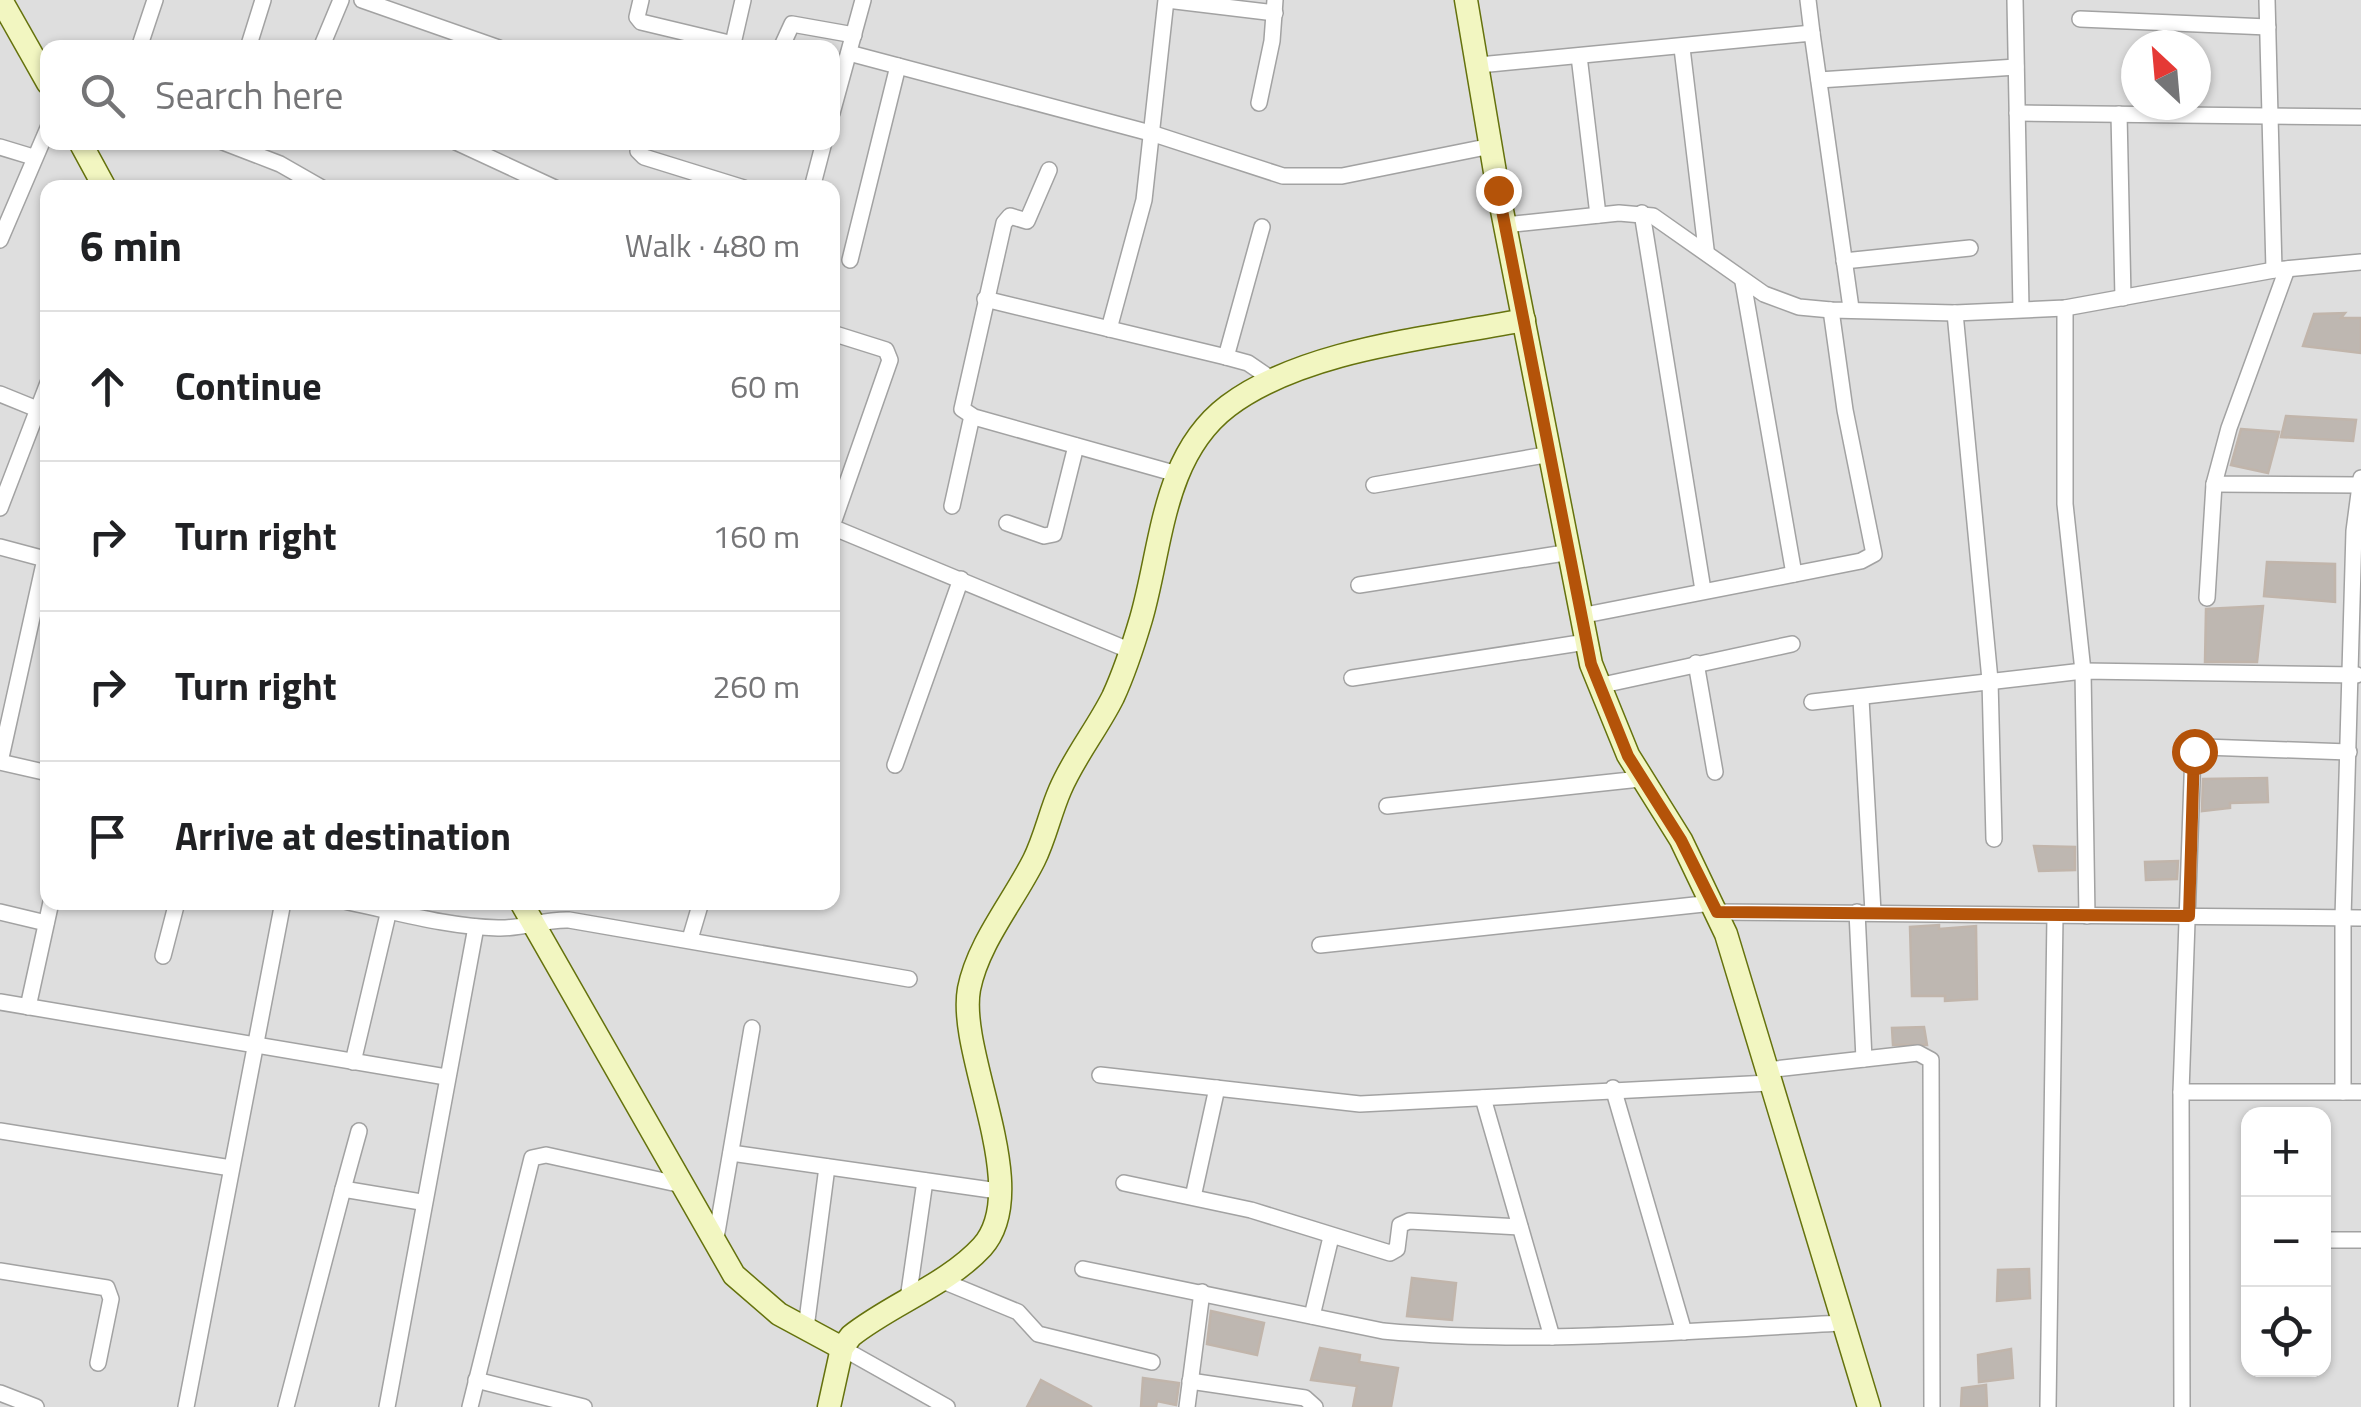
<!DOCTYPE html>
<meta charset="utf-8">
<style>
:root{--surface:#fff;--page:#f6f6f6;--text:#202124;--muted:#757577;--line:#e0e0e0}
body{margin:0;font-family:"Titillium Web",sans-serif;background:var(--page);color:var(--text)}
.controls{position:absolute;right:30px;bottom:30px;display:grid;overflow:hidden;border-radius:20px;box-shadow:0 2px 8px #0004}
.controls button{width:90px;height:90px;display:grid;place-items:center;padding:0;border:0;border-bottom:2px solid var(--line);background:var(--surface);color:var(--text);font:50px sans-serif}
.compass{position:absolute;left:2121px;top:30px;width:90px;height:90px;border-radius:50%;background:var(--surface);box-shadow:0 2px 8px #0004;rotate:334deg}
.stop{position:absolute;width:30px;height:30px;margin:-22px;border:8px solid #b45309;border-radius:50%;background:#fff}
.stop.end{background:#b45309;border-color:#fff;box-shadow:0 2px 10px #0008}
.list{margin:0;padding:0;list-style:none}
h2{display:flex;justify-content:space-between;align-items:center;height:130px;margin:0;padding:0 40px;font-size:42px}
h2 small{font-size:32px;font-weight:400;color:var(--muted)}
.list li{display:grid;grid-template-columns:65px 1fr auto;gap:30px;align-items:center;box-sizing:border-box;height:150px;padding:0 40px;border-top:2px solid var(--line)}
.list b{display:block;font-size:38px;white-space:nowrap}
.list em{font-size:32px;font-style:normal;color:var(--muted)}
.icon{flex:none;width:55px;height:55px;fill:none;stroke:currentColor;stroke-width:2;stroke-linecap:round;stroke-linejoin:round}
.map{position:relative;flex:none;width:2361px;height:1407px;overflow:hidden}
.search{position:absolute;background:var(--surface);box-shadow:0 2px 8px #0004;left:40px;top:40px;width:800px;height:110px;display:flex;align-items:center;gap:25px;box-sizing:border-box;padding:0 35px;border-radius:20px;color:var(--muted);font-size:38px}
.panel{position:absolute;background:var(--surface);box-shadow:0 2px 8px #0004;left:40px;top:180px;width:800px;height:730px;border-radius:20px}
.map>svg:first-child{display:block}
</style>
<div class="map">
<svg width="2361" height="1407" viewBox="0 0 2361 1407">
<rect width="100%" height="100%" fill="#f0eee8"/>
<path fill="#dedede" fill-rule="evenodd" d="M0,0H2361V1407H0ZM2136,45H2196V105H2136ZM48,48H832V142H48ZM48,188H832V902H48ZM2248,1114H2324V1370H2248Z"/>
<g fill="#beb7b1" stroke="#c1b5ab" stroke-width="2.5">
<polygon points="2345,313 2341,318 2361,318 2361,353 2303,346 2314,314"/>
<polygon points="2286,416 2356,420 2353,441 2281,437"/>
<polygon points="2241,429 2279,432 2268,473 2231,465"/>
<polygon points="2267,562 2335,564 2335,602 2264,596"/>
<polygon points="2263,606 2257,662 2205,662 2206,609"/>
<polygon points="2267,778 2268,802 2230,803 2230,808 2202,811 2203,779"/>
<polygon points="2034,846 2075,847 2075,870 2039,871"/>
<polygon points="2178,861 2177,879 2146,880 2145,862"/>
<polygon points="1939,925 1939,929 1976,926 1977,999 1945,1001 1945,996 1912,996 1910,927"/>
<polygon points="1924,1027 1927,1045 1893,1045 1892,1028"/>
<polygon points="2029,1269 2030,1298 1997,1301 1998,1270"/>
<polygon points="1412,1278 1456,1283 1452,1320 1407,1316"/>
<polygon points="1211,1311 1264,1323 1257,1355 1207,1344"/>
<polygon points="1320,1348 1360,1355 1359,1362 1398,1368 1391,1407 1353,1407 1357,1386 1311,1380"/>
<polygon points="2011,1349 2013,1378 1979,1382 1978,1355"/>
<polygon points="1143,1378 1179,1383 1176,1405 1157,1401 1156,1407 1141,1407"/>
<polygon points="1041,1380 1092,1407 1027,1407"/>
<polygon points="1986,1385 1987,1407 1961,1407 1962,1388"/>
</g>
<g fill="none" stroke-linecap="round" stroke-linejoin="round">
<g stroke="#a2a2a2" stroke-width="18">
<g id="street">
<polyline points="362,0 499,48"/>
<polyline points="641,0 637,17 641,22 733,44"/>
<polyline points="1167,0 1275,13"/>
<polyline points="1808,0 1812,33"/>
<polyline points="2015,0 2021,309"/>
<polyline points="2267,0 2274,270"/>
<polyline points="2080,19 2268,27"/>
<polyline points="139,48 155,0"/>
<polyline points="248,48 263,0"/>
<polyline points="321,48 341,0"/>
<polyline points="732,48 743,0"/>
<polyline points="781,48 792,24 854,35"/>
<polyline points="1682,48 1706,249"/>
<polyline points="849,53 1154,134 1283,176 1342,176 1491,146"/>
<polyline points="1579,56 1598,215"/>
<polyline points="1479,65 1812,33 1851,308"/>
<polyline points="1819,80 2016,67"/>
<polyline points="1259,103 1272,41 1275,0"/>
<polyline points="832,113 863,0"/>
<polyline points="2017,113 2361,117"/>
<polyline points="2119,114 2123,298"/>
<polyline points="223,142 280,164 322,188"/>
<polyline points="456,142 555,188"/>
<polyline points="640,142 638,151 644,157 744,188"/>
<polyline points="0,147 33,157"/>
<polyline points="1049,170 1027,221 1010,216 1004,223 962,409 974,417 1177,474"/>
<polyline points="812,188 824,142"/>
<polyline points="1642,213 1703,590"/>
<polyline points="1505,225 1619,213 1653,216 1764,294 1799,307 1831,310 1955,313 2065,308 2274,270 2361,262"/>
<polyline points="0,240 48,128"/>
<polyline points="850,260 898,66"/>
<polyline points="1844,261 1970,248"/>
<polyline points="2287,269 2229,428 2214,484 2359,485"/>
<polyline points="1743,282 1794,574"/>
<polyline points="985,299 1226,357 1248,363 1273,380"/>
<polyline points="2065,308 2065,504 2083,671 2087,916"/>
<polyline points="1955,313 1990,680 1994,839"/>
<polyline points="1109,329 1144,200 1166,0"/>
<polyline points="832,333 886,350 890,360 832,526"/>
<polyline points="1226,357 1262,227"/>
<polyline points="0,394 37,409"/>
<polyline points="1374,485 1551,454"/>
<polyline points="952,506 972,416"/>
<polyline points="0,508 48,383"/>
<polyline points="1007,523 1044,536 1054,534 1076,446"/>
<polyline points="832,527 1131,651"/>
<polyline points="0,547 45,559 0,762 48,773"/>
<polyline points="1359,585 1571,552"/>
<polyline points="2207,598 2214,484"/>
<polyline points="1580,616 1861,561 1874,554 1845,410 1831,310"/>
<polyline points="1696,663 1715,772"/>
<polyline points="1352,678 1586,642"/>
<polyline points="1598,686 1792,644"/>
<polyline points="1861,699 1873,912"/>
<polyline points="1812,702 2083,671 2357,675"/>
<polyline points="895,765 961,579"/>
<polyline points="1387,806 1640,779"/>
<path d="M348,902C397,912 448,927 498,928C523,929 544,919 569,920L909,979"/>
<polyline points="0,912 46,923"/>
<polyline points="1717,912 2361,918"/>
<polyline points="1857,912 1864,1059"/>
<polyline points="690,939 701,902"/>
<polyline points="1320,945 1713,903"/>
<polyline points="163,956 177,902"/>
<polyline points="0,1002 446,1077"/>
<polyline points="28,1007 51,902"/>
<polyline points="353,1062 389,910"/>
<polyline points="1766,1070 1918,1053 1931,1060 1932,1407"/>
<polyline points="1100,1075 1360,1104 1769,1083"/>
<polyline points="1613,1088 1684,1332"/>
<polyline points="2181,1092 2361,1092"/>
<polyline points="2343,1092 2343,918 2354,531 2361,478"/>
<polyline points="1483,1098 1552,1337"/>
<polyline points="0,1131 231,1168"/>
<polyline points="731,1153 998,1191"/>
<polyline points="1124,1183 1251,1210 1390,1253 1397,1249 1400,1225 1409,1221 1520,1227"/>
<polyline points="343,1189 359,1131"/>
<polyline points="1193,1197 1217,1088"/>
<polyline points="2324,1240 2361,1240"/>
<polyline points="715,1244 752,1028"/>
<path d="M1083,1269L1383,1331C1535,1345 1689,1331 1841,1323"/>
<polyline points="0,1271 107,1288 111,1299 98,1363"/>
<polyline points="938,1279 1018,1312 1038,1334 1152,1362"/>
<polyline points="908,1299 925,1181"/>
<polyline points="1312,1316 1331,1237"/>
<polyline points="806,1328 827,1167"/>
<polyline points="842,1348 947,1407"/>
<polyline points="476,1380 584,1407"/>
<polyline points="1190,1381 1305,1398 1315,1407"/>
<polyline points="0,1393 36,1407"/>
<polyline points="186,1407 283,902"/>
<polyline points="286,1407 343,1189 421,1202"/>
<polyline points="387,1407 476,927"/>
<polyline points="470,1407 532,1158 546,1155 682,1185"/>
<polyline points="1187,1407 1202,1292"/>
<polyline points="2048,1407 2055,916"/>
<polyline points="2182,1407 2181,1092 2193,751 2204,747 2349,752"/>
</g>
</g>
<g stroke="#65720d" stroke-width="25">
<g id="secondary">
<polyline points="1,0 48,83"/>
<polyline points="1466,0 1498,190 1591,664 1628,755 1681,840 1726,934 1869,1407"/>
<polyline points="80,142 105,188"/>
<polyline points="521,902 734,1275 779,1314 842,1348"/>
<path d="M829,1407L842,1348L851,1336C891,1304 947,1285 982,1247C1034,1189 957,1055 969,989C978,943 1013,902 1034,860C1045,838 1050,813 1060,790C1074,757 1097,729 1113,697C1124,673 1133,646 1141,619C1162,547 1162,456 1228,406C1304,349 1432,338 1524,320"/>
</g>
</g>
<use href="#street" stroke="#fff" stroke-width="15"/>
<use href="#secondary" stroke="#f2f6c1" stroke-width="22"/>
</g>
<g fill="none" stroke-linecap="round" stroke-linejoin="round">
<polyline stroke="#b45309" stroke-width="12" points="1498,190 1591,664 1628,756 1681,840 1717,912 2189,916 2194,751"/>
</g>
</svg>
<div class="controls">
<button>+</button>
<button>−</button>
<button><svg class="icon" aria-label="locate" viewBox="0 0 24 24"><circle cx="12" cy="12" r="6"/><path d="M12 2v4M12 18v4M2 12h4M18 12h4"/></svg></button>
</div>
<svg class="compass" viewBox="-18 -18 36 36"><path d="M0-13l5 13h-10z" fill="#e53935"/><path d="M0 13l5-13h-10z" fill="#757577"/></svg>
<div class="stop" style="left:2194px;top:751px"></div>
<div class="stop end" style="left:1498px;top:190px"></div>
<div class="search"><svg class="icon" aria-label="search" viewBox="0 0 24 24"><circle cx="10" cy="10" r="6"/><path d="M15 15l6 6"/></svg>Search here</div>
<section class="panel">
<h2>6 min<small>Walk · 480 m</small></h2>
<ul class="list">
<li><svg class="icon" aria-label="ahead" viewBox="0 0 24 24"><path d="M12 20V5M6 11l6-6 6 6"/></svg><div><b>Continue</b></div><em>60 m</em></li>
<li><svg class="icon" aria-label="right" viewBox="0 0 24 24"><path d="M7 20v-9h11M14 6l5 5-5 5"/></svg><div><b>Turn right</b></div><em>160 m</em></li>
<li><svg class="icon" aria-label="right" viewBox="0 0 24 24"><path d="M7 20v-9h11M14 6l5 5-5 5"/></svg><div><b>Turn right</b></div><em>260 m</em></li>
<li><svg class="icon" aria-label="arrive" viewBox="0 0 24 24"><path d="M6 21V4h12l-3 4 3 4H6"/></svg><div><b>Arrive at destination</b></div></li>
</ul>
</section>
</div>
